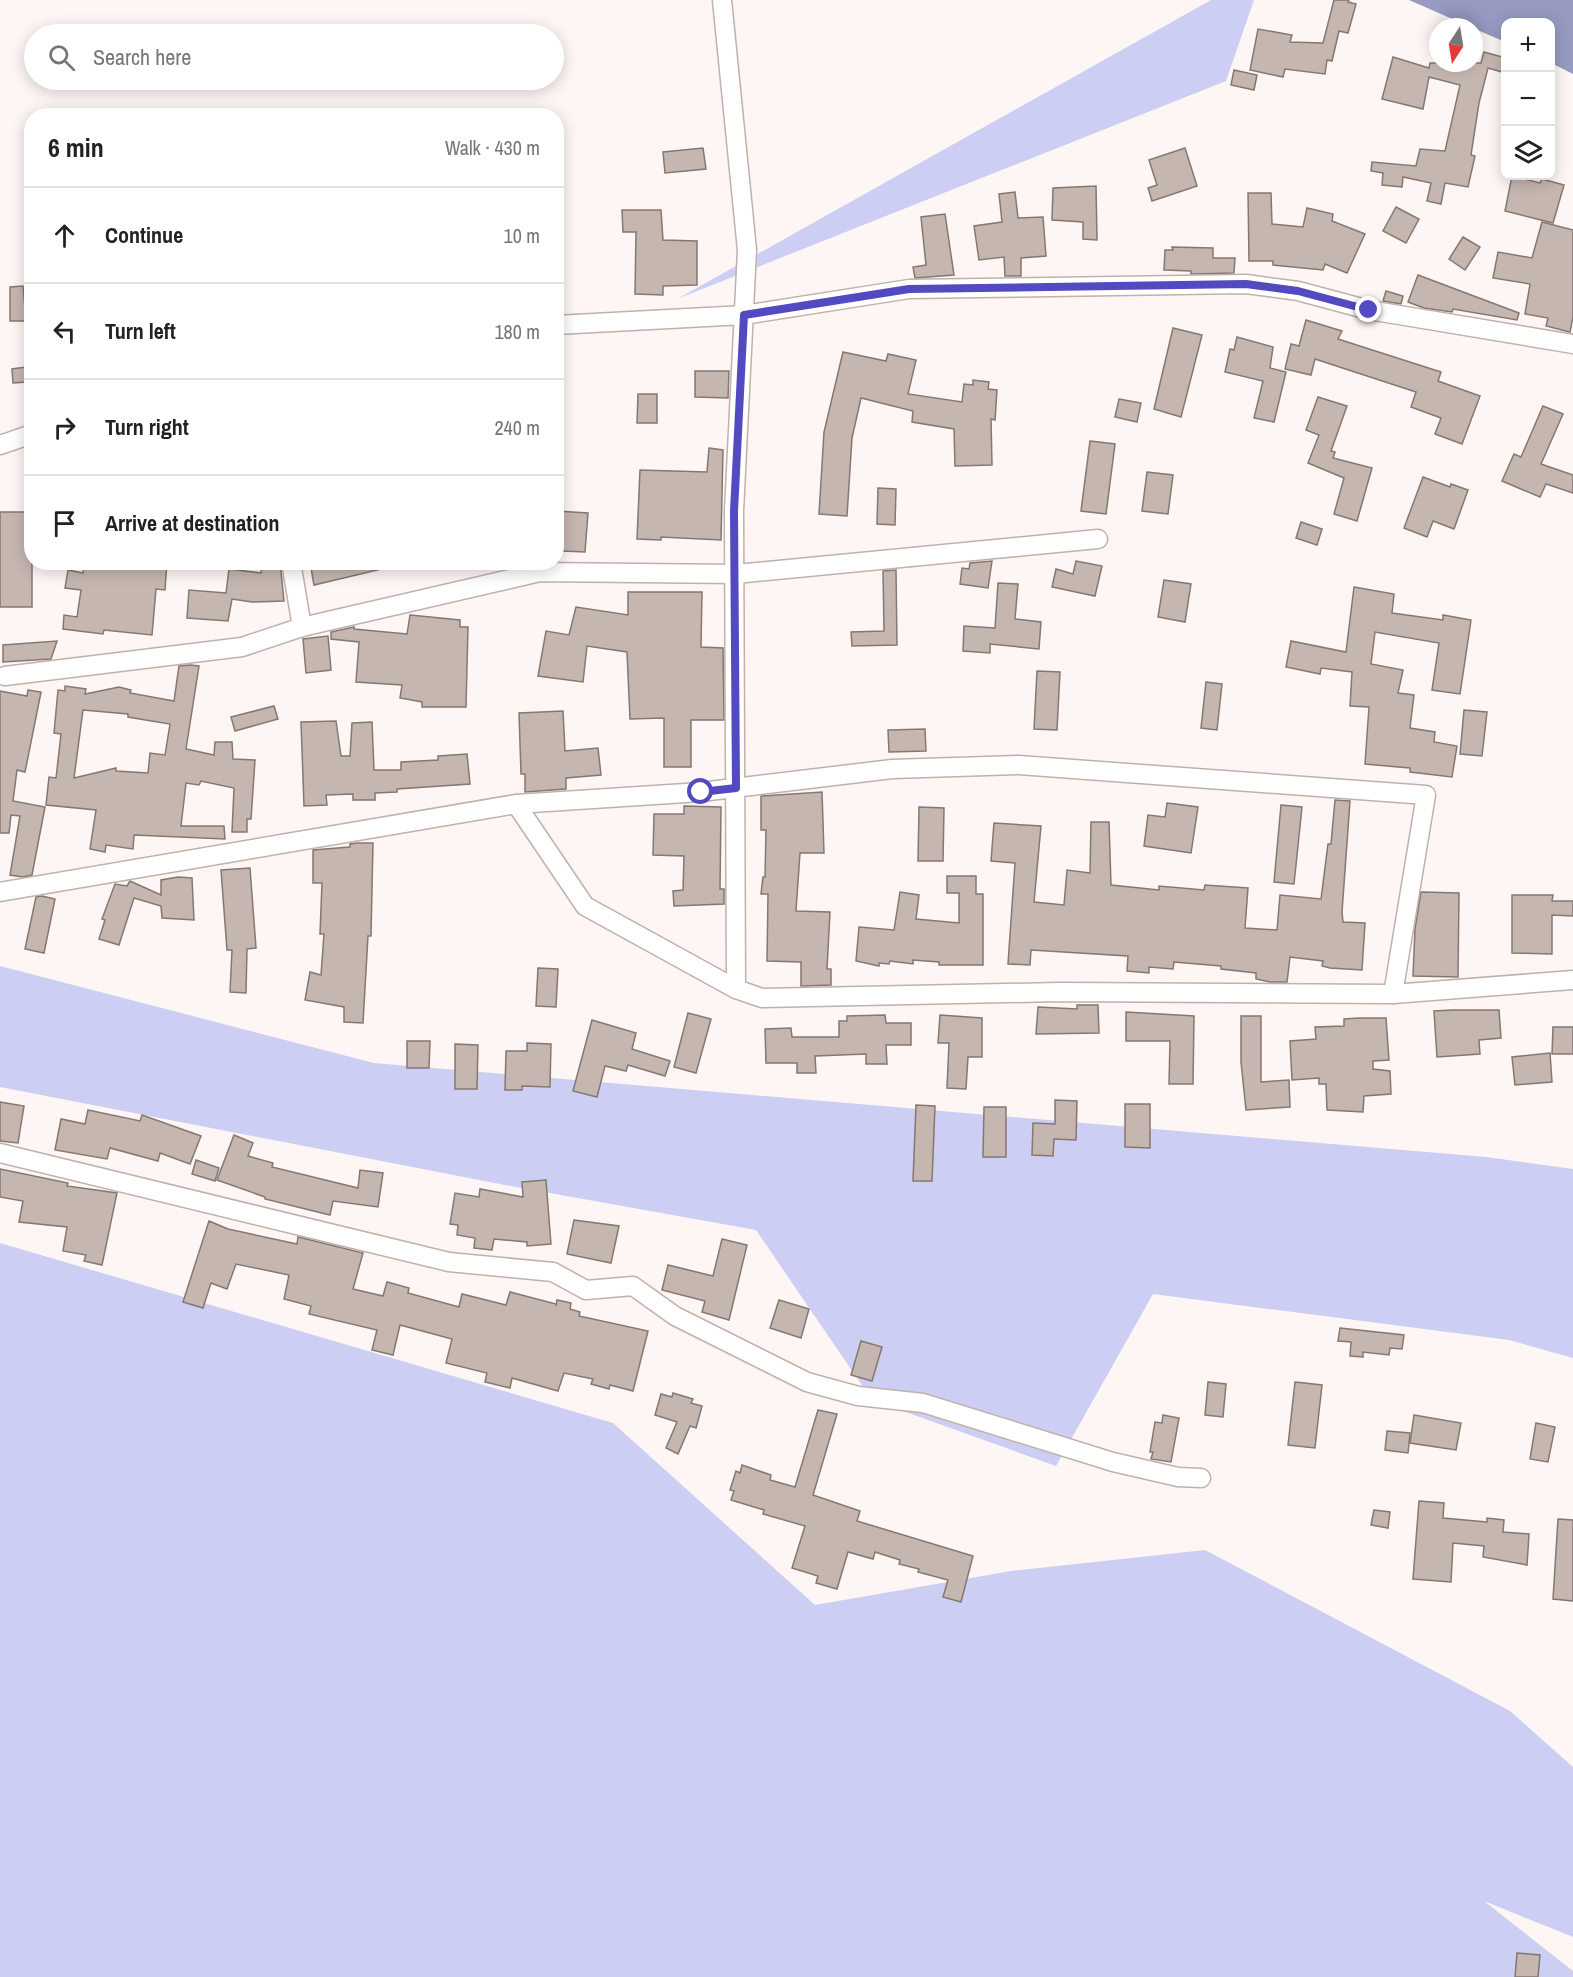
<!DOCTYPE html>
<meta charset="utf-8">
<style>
:root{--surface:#fff;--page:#f2f2f2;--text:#222;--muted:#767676;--line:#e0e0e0}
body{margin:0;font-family:"Archivo Narrow",sans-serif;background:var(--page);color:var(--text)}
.controls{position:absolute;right:18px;top:18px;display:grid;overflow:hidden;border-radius:12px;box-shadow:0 3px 15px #0003}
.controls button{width:54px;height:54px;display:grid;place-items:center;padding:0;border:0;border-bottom:2px solid var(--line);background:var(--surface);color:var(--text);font:30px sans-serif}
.compass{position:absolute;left:1429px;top:18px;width:54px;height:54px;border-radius:50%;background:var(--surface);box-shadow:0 3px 15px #0003;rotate:192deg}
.stop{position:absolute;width:18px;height:18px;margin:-14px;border:4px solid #5349c0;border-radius:50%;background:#fff}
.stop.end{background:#5349c0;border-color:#fff;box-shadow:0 2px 6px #0008}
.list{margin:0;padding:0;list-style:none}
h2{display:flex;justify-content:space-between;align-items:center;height:78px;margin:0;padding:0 24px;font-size:26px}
h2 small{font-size:20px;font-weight:400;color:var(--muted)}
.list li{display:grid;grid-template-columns:39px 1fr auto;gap:18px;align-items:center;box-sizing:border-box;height:96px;padding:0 24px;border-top:2px solid var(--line)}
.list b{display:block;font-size:22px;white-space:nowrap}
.list em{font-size:20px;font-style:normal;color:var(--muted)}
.icon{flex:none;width:33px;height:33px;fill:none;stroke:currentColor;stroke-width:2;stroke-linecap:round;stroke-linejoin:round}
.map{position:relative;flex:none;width:1573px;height:1977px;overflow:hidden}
.search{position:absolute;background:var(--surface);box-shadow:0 3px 15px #0003;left:24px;top:24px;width:540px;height:66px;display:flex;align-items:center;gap:15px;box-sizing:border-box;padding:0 21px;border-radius:33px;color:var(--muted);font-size:22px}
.panel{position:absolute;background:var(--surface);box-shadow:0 3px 15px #0003;left:24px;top:108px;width:540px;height:462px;border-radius:24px}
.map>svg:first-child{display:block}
</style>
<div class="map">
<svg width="1573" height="1977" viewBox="0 0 1573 1977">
<rect width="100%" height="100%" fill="#fdf6f4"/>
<g fill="#cccff3">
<polygon points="1211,0 1254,0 1226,81 677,299"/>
<polygon points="0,966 374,1063 1486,1157 1573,1169 1573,1358 1509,1340 1153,1294 1056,1466 872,1400 756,1230 505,1185 0,1087"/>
<polygon points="0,1243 613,1423 815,1605 1011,1571 1205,1550 1510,1711 1573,1767 1573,1937 1484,1901 1573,1971 1573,1977 0,1977"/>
</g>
<polygon fill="#979ac1" points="1409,0 1573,0 1573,74 1551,63 1550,22 1506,22 1505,42"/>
<g fill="#c5b6b0" stroke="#857771" stroke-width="1.5" fill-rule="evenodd">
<polygon points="1334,0 1349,0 1348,2 1356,4 1348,33 1339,31 1332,61 1327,60 1325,74 1285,69 1283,77 1250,70 1258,29 1292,35 1290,42 1323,43"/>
<polygon points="1484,52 1506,58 1502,72 1488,68 1479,103 1471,155 1475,156 1468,187 1445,183 1441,204 1427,201 1431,183 1403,177 1402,187 1382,185 1383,173 1371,171 1372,162 1416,166 1420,149 1445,151 1460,85 1429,77 1423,109 1382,99 1393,57 1429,68 1430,63 1481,63"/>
<polygon points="1234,70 1257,75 1254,90 1231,85"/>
<polygon points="703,148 706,169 665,173 663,152"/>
<polygon points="1185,148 1197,186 1152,201 1148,188 1157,185 1149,160"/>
<polygon points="1512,176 1540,183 1542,179 1564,185 1553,223 1505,211"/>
<polygon points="1096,186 1097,240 1083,239 1083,222 1052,220 1053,188"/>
<polygon points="1015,192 1018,218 1043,217 1046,256 1021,258 1021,276 1005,276 1004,257 979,260 974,226 1002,222 999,194"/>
<polygon points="1248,193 1271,193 1272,224 1303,227 1307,208 1333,214 1332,221 1365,234 1347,273 1325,264 1323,270 1273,265 1273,261 1249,261"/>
<polygon points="1396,207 1419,219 1406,243 1383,231"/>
<polygon points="622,210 661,210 663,240 697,241 697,285 663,286 663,295 635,294 636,232 623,232"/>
<polygon points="945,214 954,275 915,278 913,267 926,265 921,217"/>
<polygon points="1542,222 1573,230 1573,317 1570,332 1546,326 1548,318 1525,314 1530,284 1493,278 1498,252 1532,258"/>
<polygon points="1463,237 1480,247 1465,270 1449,259"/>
<polygon points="1172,247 1213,248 1213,258 1235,258 1234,273 1191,274 1191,271 1164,270 1165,250 1173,250"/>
<polygon points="1418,275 1519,313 1517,320 1453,309 1452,312 1424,308 1408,302"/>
<polygon points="23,286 26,321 10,321 10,287"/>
<polygon points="1386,291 1403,296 1401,304 1383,301"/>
<polygon points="1306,320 1342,331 1338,339 1441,372 1438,381 1480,396 1462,444 1435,434 1441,418 1411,407 1416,392 1315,359 1311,375 1285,369 1291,344 1299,346"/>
<polygon points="1173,328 1202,335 1181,417 1154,409"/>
<polygon points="1237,337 1273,347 1270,368 1286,372 1274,422 1254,418 1263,381 1225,372 1230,349 1234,350"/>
<polygon points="843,352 886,361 888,354 916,360 908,394 962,402 964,384 973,385 973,380 989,382 988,389 997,390 995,420 991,419 992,465 955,466 954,429 912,422 913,411 861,398 852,438 847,516 819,514 824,432"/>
<polygon points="26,367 27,382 13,383 12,369"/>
<polygon points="695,371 729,371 728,398 695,397"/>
<polygon points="638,394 657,394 657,423 637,423"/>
<polygon points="1318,397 1347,406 1331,451 1335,452 1333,458 1372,468 1357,521 1334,514 1344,478 1308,463 1319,435 1306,430"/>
<polygon points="1119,399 1141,403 1137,422 1115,417"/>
<polygon points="1543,406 1563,414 1541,464 1573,475 1573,493 1546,484 1540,497 1502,481 1514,454 1521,457"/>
<polygon points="1090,441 1115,444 1106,514 1081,511"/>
<polygon points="709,448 723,450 721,540 661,537 661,540 637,539 640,470 707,472"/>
<polygon points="1147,472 1173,475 1168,514 1142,511"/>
<polygon points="1423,477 1450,487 1451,484 1468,490 1454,529 1433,521 1427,537 1404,528"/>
<polygon points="878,488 896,489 895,525 877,524"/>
<polygon points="556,511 588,513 585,552 562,551 563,538 556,537"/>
<polygon points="0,512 27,512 26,552 32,553 32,607 0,607"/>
<polygon points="1301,522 1322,529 1317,545 1296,538"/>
<polygon points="992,561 988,588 960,584 962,568 969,569 970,563"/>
<polygon points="1076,561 1102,566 1095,596 1052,587 1056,569 1073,574"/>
<polygon points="84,562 128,566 129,562 167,562 165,590 156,589 152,635 104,630 103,634 63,629 64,615 77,617 81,590 65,588 68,570 83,573"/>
<polygon points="262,562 280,562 284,601 252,602 232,599 228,621 187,618 189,590 226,593 229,569 261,573"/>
<polygon points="336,562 385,562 386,568 314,585 311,568"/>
<polygon points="896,570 897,645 852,646 851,632 884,631 883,571"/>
<polygon points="1164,580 1191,584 1185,622 1158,617"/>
<polygon points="998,583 1018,584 1015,619 1041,622 1039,649 990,644 990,653 963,651 964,626 995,628"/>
<polygon points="1354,587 1394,594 1392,613 1443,620 1443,615 1471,620 1460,694 1432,690 1439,643 1375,632 1371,664 1403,670 1398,693 1414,695 1410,728 1435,732 1434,742 1457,746 1452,777 1410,772 1410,768 1365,764 1369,707 1350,706 1352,672 1321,668 1320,674 1286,667 1291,641 1346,652"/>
<polygon points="628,592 702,592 701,647 723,648 724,720 691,720 691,767 664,767 664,718 630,719 627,652 587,646 583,682 538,676 546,631 569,635 576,607 628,615"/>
<polygon points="410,615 460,620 460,627 468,627 466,707 422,707 422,702 400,698 402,685 356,682 359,642 331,639 331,632 354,627 354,629 407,634"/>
<polygon points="328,636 331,670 306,673 303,639"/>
<polygon points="57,641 51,659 3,662 3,645"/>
<path d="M190,665L199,666L186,749L214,755L215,742H232L233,759L255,760L251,819H247V832H232L234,788L201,781L199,785L186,783L181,826H224L225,839L134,835L133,849L106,845L105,852L90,849L96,810L46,805L49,777L56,778L61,734L54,733L58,690L65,691V686L86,689L85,694L119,687L131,690L130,693L174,701L179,666ZM83,710L128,714V717L170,724L165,755L150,753L148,773L116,771V768L74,778Z"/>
<polygon points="1037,671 1060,672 1057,730 1034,729"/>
<polygon points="1206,682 1222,684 1217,730 1201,728"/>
<polygon points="28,690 41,692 25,772 17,770 13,801 45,807 32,875 23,877 10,875 20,816 11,815 9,833 0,833 0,691 27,696"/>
<polygon points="274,706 278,719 235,731 231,717"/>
<polygon points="1464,710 1487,712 1482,756 1460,754"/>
<polygon points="563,711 565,751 598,748 601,775 566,778 566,789 525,792 525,774 521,774 519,713"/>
<polygon points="336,721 341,756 350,756 352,723 372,722 374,770 401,770 401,762 438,760 438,756 467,754 470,784 397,789 397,792 375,793 375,800 353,800 353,794 326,795 327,805 304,806 301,722"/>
<polygon points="925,729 926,751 889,752 888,730"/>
<polygon points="822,792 824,853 800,853 796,911 830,912 827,969 831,969 831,985 801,986 801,962 767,961 768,894 761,894 763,877 765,877 766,830 761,830 761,796"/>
<polygon points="1335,800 1350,801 1342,912 1343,922 1365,923 1362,970 1330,968 1322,966 1323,961 1290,957 1287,982 1270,982 1256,979 1256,973 1221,969 1221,966 1174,962 1173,969 1149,967 1149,973 1127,971 1128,956 1031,950 1030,965 1008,964 1015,863 991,861 994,823 1041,826 1034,902 1064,905 1067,870 1090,873 1091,822 1109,822 1111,885 1159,890 1159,886 1204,890 1205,885 1248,888 1245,928 1277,930 1280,895 1321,899 1328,844 1331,844"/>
<polygon points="1167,803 1198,807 1191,853 1144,846 1148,815 1165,817"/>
<polygon points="1281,805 1302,807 1294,884 1274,882"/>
<polygon points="684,806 721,807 720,889 724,889 724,904 674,906 673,891 683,890 684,856 653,855 654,814 684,814"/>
<polygon points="919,807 944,808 943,861 918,861"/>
<polygon points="357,843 373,843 371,936 368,936 363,1023 344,1022 344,1007 305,1000 310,972 321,975 324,934 320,934 322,883 313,883 313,850 350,847 350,844"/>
<polygon points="250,868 256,948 247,949 246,993 230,992 232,950 227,950 221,870"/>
<polygon points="947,876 976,876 976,894 983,894 983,965 939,965 939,962 913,960 913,964 890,961 889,964 879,963 879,966 856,961 859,927 894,930 900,892 919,895 916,919 959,923 959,893 947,893"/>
<polygon points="178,877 192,878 194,920 162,918 161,906 134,898 119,945 99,939 105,920 102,919 115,884 127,886 130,881 161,895 161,880"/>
<polygon points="1421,892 1459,893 1458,977 1413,976 1415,929"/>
<polygon points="1512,895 1553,895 1552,901 1573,901 1573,916 1552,915 1552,954 1512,953"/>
<polygon points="42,896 55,899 44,953 25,949 36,897"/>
<polygon points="538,968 558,969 556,1007 536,1006"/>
<polygon points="1077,1005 1098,1005 1099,1033 1036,1034 1038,1007 1077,1009"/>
<polygon points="1453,1010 1499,1010 1501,1038 1479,1040 1480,1054 1437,1057 1434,1011"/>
<polygon points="1126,1012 1194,1016 1193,1084 1169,1084 1170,1041 1126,1041"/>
<polygon points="688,1013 711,1019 696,1073 674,1067"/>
<polygon points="885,1015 886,1023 911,1023 911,1045 886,1045 887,1064 866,1064 866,1054 815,1056 816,1073 797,1073 797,1063 766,1063 765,1029 791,1028 792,1037 839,1037 839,1021 847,1021 847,1016"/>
<polygon points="940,1015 982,1018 982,1057 968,1057 966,1089 947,1088 949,1043 938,1043"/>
<polygon points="1241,1016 1261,1016 1261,1082 1289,1080 1290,1107 1246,1110 1241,1062"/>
<polygon points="1359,1018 1386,1018 1389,1060 1373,1061 1373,1069 1390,1071 1391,1094 1364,1096 1363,1112 1327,1110 1326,1084 1319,1084 1319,1078 1292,1080 1290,1041 1316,1039 1315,1027 1344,1026 1344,1019"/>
<polygon points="592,1020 636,1033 632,1049 670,1061 665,1076 628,1065 626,1071 605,1066 597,1097 573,1091"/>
<polygon points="1553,1027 1573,1027 1573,1054 1552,1054"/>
<polygon points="407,1041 430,1041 429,1068 407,1068"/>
<polygon points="527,1043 551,1044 550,1087 522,1086 522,1090 505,1090 506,1051 527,1051"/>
<polygon points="455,1044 478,1045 477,1089 455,1089"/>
<polygon points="1550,1053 1552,1082 1515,1085 1512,1057"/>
<polygon points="1055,1100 1077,1101 1076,1140 1054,1139 1053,1156 1032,1155 1033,1123 1055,1124"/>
<polygon points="0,1102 24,1106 18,1143 0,1141"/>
<polygon points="1125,1104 1150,1104 1150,1148 1125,1147"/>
<polygon points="916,1105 935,1106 932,1181 913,1181"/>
<polygon points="984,1107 1006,1107 1006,1157 983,1157"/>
<polygon points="88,1110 140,1121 142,1115 201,1136 190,1164 160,1153 158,1161 110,1148 107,1159 55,1150 61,1119 85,1124"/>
<polygon points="234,1135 253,1143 248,1156 273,1163 272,1167 358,1188 360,1170 383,1173 378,1207 333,1201 330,1215 265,1199 265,1197 217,1180"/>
<polygon points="196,1160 219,1168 215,1181 192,1174"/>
<polygon points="0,1169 68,1183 67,1186 117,1193 102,1265 84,1261 86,1255 63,1251 67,1227 19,1222 23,1201 0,1197"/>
<polygon points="546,1180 551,1244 527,1246 527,1242 494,1239 492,1250 474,1248 475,1238 457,1235 458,1225 450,1224 455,1193 479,1197 480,1189 523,1197 522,1182"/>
<polygon points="574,1220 619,1226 611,1263 567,1254"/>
<polygon points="209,1221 228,1229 297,1244 298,1237 363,1253 353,1289 383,1296 387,1282 409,1288 408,1293 459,1307 462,1294 506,1305 510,1292 556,1304 556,1306 557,1300 571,1303 570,1309 580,1312 579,1316 648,1331 633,1391 610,1385 609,1389 591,1384 593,1379 564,1373 558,1391 512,1378 510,1388 485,1382 487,1373 446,1363 452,1339 400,1325 393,1355 372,1350 377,1330 309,1314 311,1306 284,1299 289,1275 236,1264 227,1289 211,1283 203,1308 183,1302"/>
<polygon points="722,1239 747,1245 729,1320 702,1312 705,1301 662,1290 668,1265 713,1276"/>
<polygon points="779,1300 809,1309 801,1338 770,1328"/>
<polygon points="1340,1328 1404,1335 1402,1349 1390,1348 1389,1355 1363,1352 1363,1357 1350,1356 1351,1342 1338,1341"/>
<polygon points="861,1341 882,1347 872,1381 851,1375"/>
<polygon points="1208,1382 1226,1384 1223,1417 1205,1415"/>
<polygon points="1295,1382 1322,1385 1315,1448 1288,1445"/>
<polygon points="673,1393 693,1399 691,1403 702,1406 696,1428 690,1426 678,1454 666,1448 677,1422 655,1415 661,1394 672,1397"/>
<polygon points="818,1410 837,1414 813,1495 860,1511 857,1521 973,1556 961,1602 943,1597 948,1580 918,1572 919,1569 899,1564 900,1560 875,1552 873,1559 848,1552 837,1589 816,1583 818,1576 792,1568 805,1526 763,1514 764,1510 731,1500 734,1491 730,1490 736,1471 740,1473 742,1465 771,1475 770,1480 795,1487"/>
<polygon points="1163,1415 1179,1418 1171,1462 1151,1459 1153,1452 1150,1452 1155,1422 1162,1423"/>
<polygon points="1414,1415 1461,1423 1456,1450 1410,1443"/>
<polygon points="1536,1423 1555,1427 1548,1462 1530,1459"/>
<polygon points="1387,1431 1410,1433 1408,1453 1385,1450"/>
<polygon points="1419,1501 1444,1503 1443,1518 1487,1522 1487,1518 1504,1520 1503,1532 1529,1534 1527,1565 1483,1557 1484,1546 1453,1543 1451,1582 1413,1579"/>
<polygon points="1374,1510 1390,1512 1388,1528 1371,1525"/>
<polygon points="1558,1519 1573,1520 1573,1601 1553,1599"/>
<polygon points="1517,1953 1540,1955 1538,1977 1515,1977"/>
</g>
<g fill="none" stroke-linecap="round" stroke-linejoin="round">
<g stroke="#c0b1aa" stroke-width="21">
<g id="minor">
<polyline points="722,0 747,250 734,511 736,989"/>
<polyline points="556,325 744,315 909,289 1246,284 1298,291 1369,310 1573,344"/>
<polyline points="0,445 32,434"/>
<polyline points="291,562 302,627"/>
<polyline points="5,676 242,647 302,627 540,572 736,574 1098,539"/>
<polyline points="516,804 585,906 736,989 762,998 1060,992 1393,994 1573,980"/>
<polyline points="0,892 516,804 701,792 892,769 1019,765 1426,795 1393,994"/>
<polyline points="0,1153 449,1262 553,1272 586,1290 633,1286 675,1316 807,1382 858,1396 923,1403 1113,1462 1178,1477 1201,1478"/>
</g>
</g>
<use href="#minor" stroke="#fff" stroke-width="18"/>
</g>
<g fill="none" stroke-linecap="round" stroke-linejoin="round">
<polyline stroke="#5349c0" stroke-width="8" points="701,792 736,788 734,511 744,315 909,289 1246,284 1298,291 1369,310"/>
</g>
</svg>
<div class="controls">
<button>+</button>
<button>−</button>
<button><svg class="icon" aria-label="layers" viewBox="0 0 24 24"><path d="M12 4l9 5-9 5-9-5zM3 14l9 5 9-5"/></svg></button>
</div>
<svg class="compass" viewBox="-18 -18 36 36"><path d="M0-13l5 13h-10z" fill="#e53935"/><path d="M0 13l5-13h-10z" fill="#767676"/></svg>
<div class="stop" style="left:701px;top:792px"></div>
<div class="stop end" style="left:1369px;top:310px"></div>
<div class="search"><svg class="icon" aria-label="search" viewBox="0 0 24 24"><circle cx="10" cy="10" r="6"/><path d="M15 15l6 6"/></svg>Search here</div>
<section class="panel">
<h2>6 min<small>Walk · 430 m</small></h2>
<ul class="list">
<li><svg class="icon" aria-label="ahead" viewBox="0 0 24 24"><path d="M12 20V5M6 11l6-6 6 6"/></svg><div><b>Continue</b></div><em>10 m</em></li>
<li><svg class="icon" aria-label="left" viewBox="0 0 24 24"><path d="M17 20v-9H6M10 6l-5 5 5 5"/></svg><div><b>Turn left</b></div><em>180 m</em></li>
<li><svg class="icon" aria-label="right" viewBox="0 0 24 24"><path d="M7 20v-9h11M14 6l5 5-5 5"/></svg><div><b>Turn right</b></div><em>240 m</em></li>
<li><svg class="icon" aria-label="arrive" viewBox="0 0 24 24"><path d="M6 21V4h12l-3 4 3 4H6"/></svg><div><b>Arrive at destination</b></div></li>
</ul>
</section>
</div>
